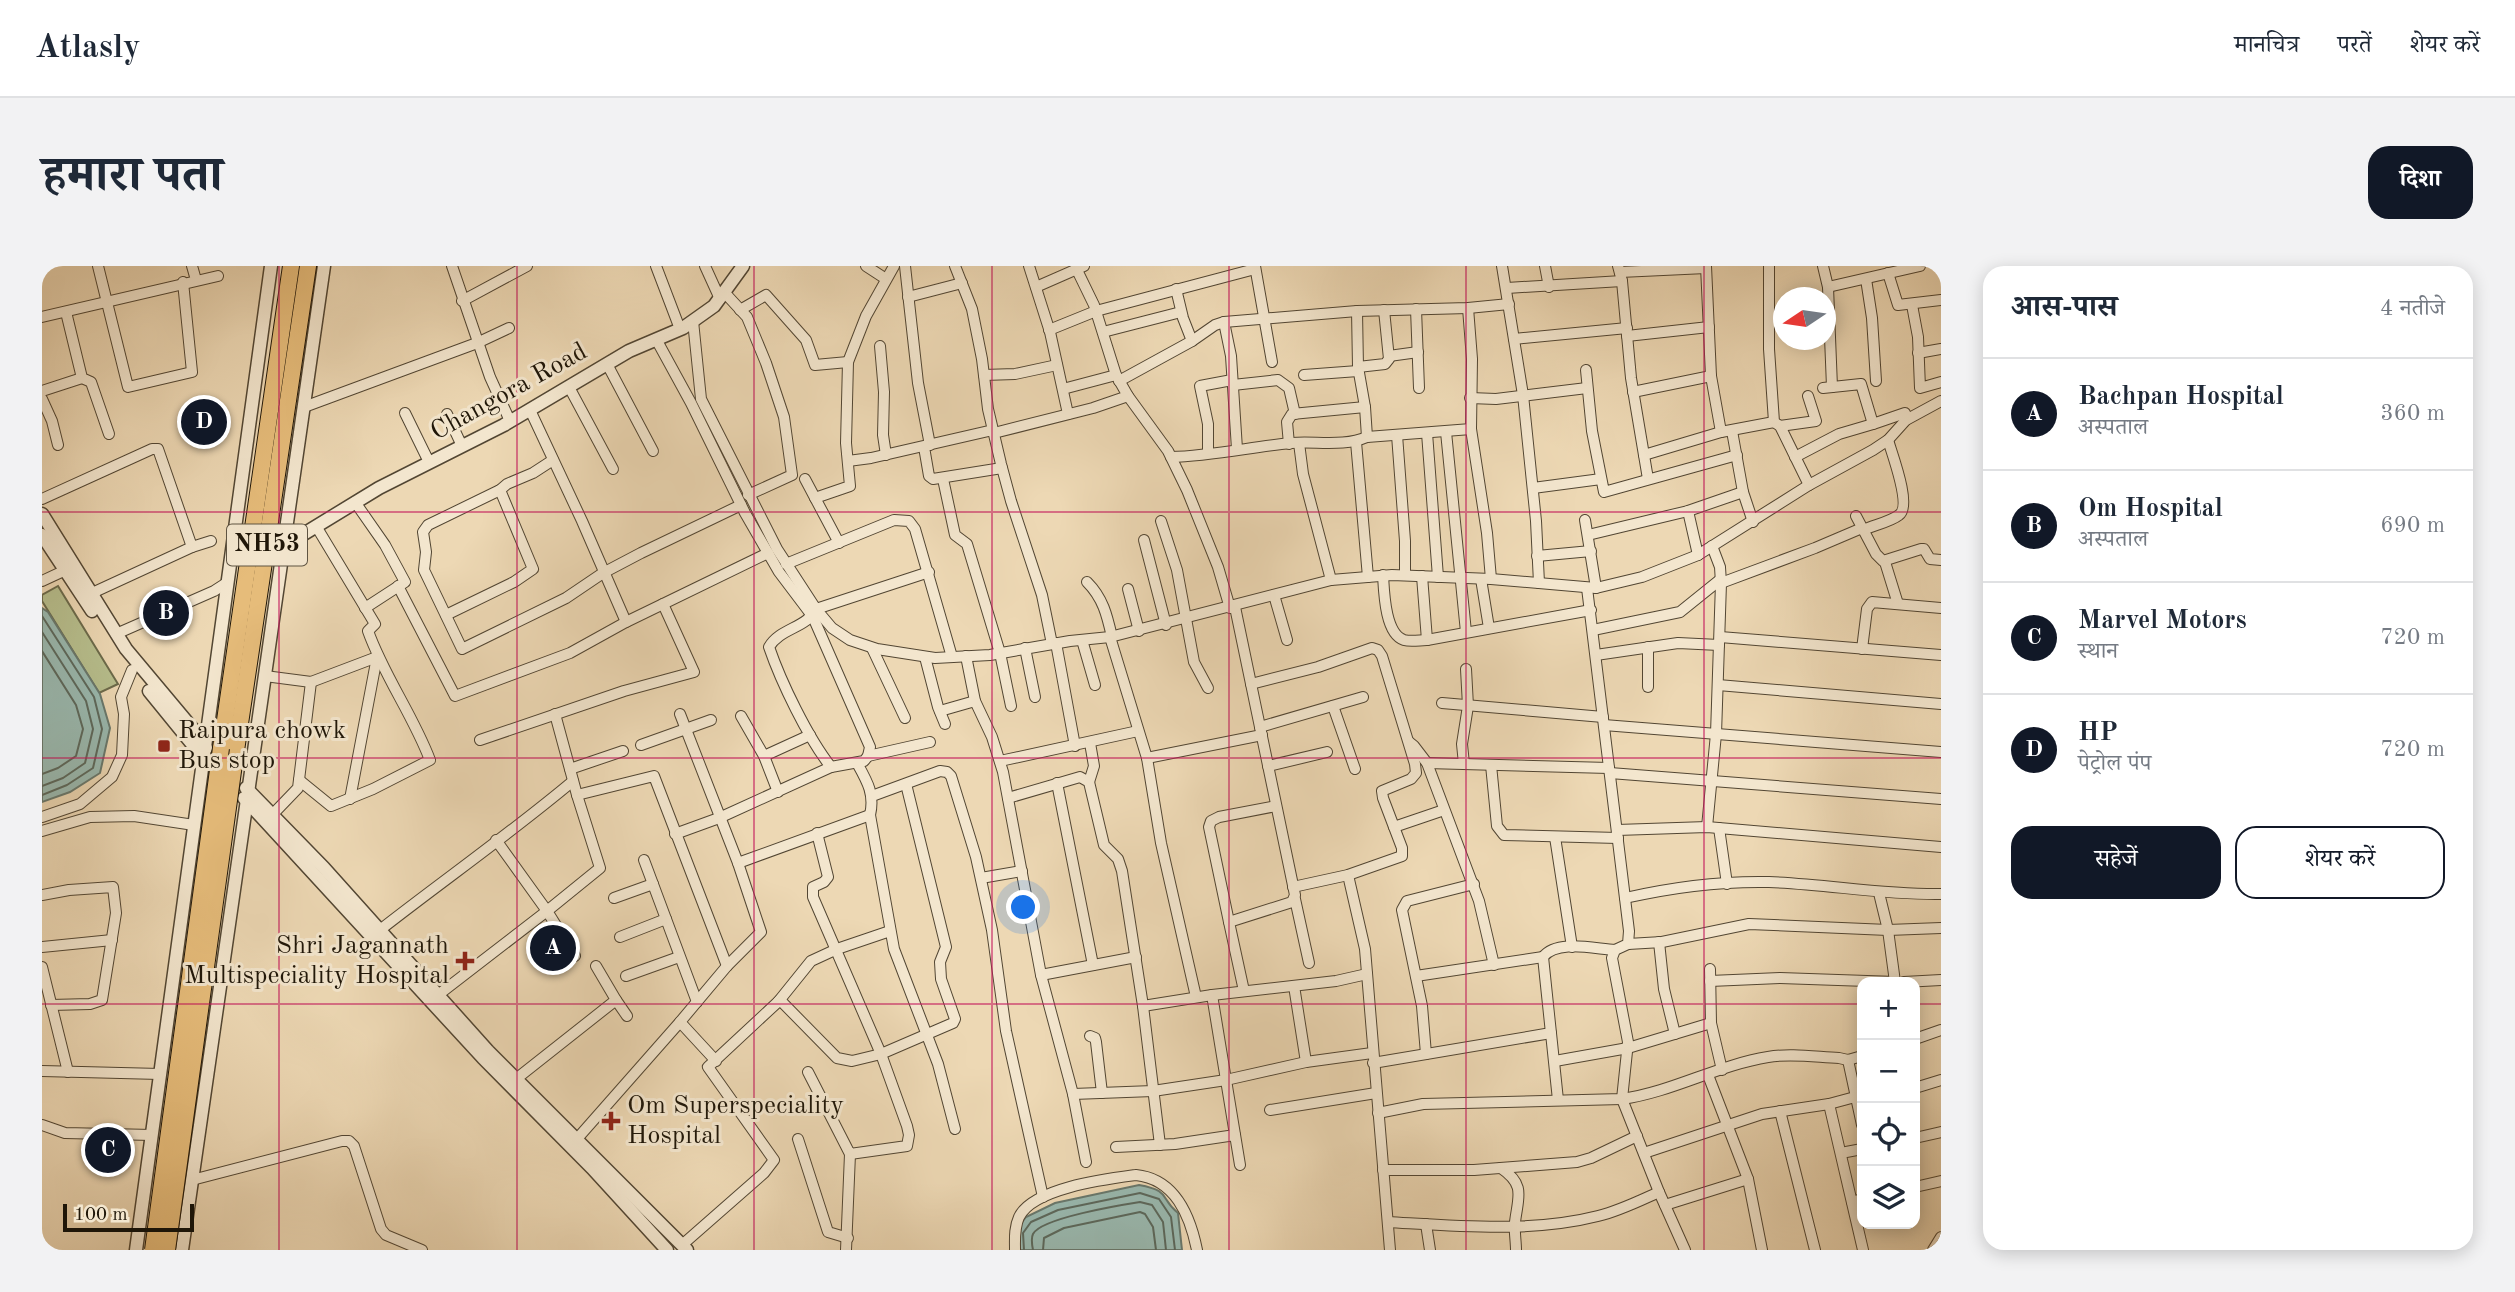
<!DOCTYPE html>
<html lang="hi">
<meta charset="utf-8">
<style>
:root{--surface:#fff;--page:#f2f2f3;--text:#1f2937;--muted:#747a83;--line:#e0e1e3;--accent:#111827}
body{margin:0;font-family:"Old Standard TT","Noto Serif Devanagari",serif;background:var(--page);color:var(--text)}
.controls{position:absolute;right:21px;bottom:21px;display:grid;overflow:hidden;border-radius:14px;box-shadow:0 4px 18px #0003}
.controls button{width:63px;height:63px;display:grid;place-items:center;padding:0;border:0;border-bottom:2px solid var(--line);background:var(--surface);color:var(--text);font:35px sans-serif}
.compass{position:absolute;left:1731px;top:21px;width:63px;height:63px;border-radius:50%;background:var(--surface);box-shadow:0 4px 18px #0003;rotate:257deg}
.scale{position:absolute;left:21px;bottom:18px;width:131px;box-sizing:border-box;padding-left:7px;border:4px solid #1f1608;border-top:0;font-size:19px;line-height:24px;white-space:nowrap;color:#1f1608;-webkit-text-stroke:5px #f3e6ce;paint-order:stroke}
.you{position:absolute;left:982px;top:642px;width:24px;height:24px;margin:-18px;border:5px solid #fff;border-radius:50%;background:#1a73e8;box-shadow:0 0 0 10px #1a73e833}
.badge{display:grid;place-items:center;width:46px;height:46px;border-radius:50%;background:var(--accent);color:#fff;font-size:23px;font-weight:700}
.pin{position:absolute;translate:-50% -50%;border:4px solid #fff;box-shadow:0 2px 7px #0006}
.list{margin:0;padding:0;list-style:none}
h2{display:flex;justify-content:space-between;align-items:center;height:91px;margin:0;padding:0 28px;font-size:30px}
h2 small{font-size:23px;font-weight:400;color:var(--muted)}
.list li{display:grid;grid-template-columns:46px 1fr auto;gap:21px;align-items:center;box-sizing:border-box;height:112px;padding:0 28px;border-top:2px solid var(--line)}
.list b{display:block;font-size:26px;white-space:nowrap}
.list p{margin:0;font-size:23px;white-space:nowrap;color:var(--muted)}
.list em{font-size:23px;font-style:normal;color:var(--muted)}
.actions{display:flex;gap:14px;padding:21px 28px}
.actions a{flex:1;padding:16px 0;border:2px solid var(--accent);border-radius:21px;text-align:center;font-size:24px;color:var(--accent)}
.actions .main{background:var(--accent);color:#fff}
.icon{flex:none;width:38px;height:38px;fill:none;stroke:currentColor;stroke-width:2;stroke-linecap:round;stroke-linejoin:round}
.map{position:relative;flex:none;width:1899px;height:984px;overflow:hidden;border-radius:21px}
header{display:flex;align-items:center;gap:42px;box-sizing:border-box;height:98px;padding:0 35px;background:var(--surface);border-bottom:2px solid var(--line)}
header strong{font-size:33px}
nav{display:flex;gap:38px;margin-inline-start:auto;font-size:24px}
.intro{display:flex;align-items:center;justify-content:space-between;box-sizing:border-box;height:168px;padding:0 42px}
h1{margin:0;font-size:49px}
.button{padding:18px 32px;border-radius:21px;background:var(--accent);color:#fff;font-size:24px;font-weight:700}
main{display:flex;gap:42px;padding:0 42px}
aside{flex:1;background:var(--surface);border-radius:21px;box-shadow:0 4px 18px #0003}
.map>svg:first-child{display:block}
</style>
<header>
<strong>Atlasly</strong>
<nav><a>मानचित्र</a><a>परतें</a><a>शेयर करें</a></nav>
</header>
<div class="intro"><h1>हमारा पता</h1><a class="button">दिशा</a></div>
<main>
<div class="map">
<svg width="1899" height="984" viewBox="0 0 1899 984">
<rect width="100%" height="100%" fill="#edd8b4"/>
<filter id="stains"><feTurbulence type="fractalNoise" baseFrequency=".00286" numOctaves="4"/><feColorMatrix values="0 0 0 0 .2 0 0 0 0 .09 0 0 0 0 .02 0 0 0 .5 -.17"/></filter>
<radialGradient id="worn" r=".72"><stop offset=".6" stop-color="#630" stop-opacity="0"/><stop offset="1" stop-color="#630" stop-opacity=".3"/></radialGradient>
<polygon fill="#b7bf8e" stroke="#6b6a4b" stroke-width="2" points="16,320 76,418 57,427 0,335 0,329"/>
<g fill="#99b9b0" stroke="#68786d" stroke-width="2">
<polygon points="0,342 6,346 58,428 68,462 58,507 28,526 0,536"/>
<path d="M1097,919C1130,925 1117,932 1136,947L1140,984H975L973,965L984,951L1013,937Z"/>
</g>
<g fill="none" stroke-linecap="round" stroke-linejoin="round">
<g stroke="#5c685c" stroke-width="2">
<polyline points="0,350 52,431 60,463 51,502 25,519 0,529"/>
<polyline points="0,366 44,435 51,463 43,497 21,512 0,520"/>
<polyline points="0,385 34,439 41,463 34,490 16,502 0,508"/>
<polyline points="982,984 981,967 989,956 1016,944 1098,927 1117,933 1129,951 1133,984"/>
<path d="M991,984C990,979 989,972 991,968C999,952 1079,939 1098,936L1110,939L1121,956L1124,984"/>
<polyline points="1001,984 1002,972 1022,962 1098,946 1103,948 1111,961 1114,984"/>
</g>
<g stroke="#524633" stroke-width="12">
<g id="minor">
<polyline points="0,0 2,0"/>
<polyline points="56,0 86,121 150,106 141,16"/>
<polyline points="150,0 154,14"/>
<polyline points="410,0 448,111 468,155"/>
<polyline points="614,0 638,63"/>
<polyline points="663,0 678,33"/>
<polyline points="824,0 844,13"/>
<polyline points="863,0 876,117 888,179"/>
<polyline points="913,0 930,43 940,93 946,143 959,198 969,235 1000,329 1010,378"/>
<polyline points="987,0 1008,66 1026,148"/>
<polyline points="1213,0 1230,96"/>
<polyline points="1460,0 1481,129 1494,255 1497,317"/>
<polyline points="1503,0 1507,21"/>
<polyline points="1576,0 1580,15 1589,112 1606,213"/>
<polyline points="1664,0 1669,110 1679,166"/>
<polyline points="1727,0 1727,83 1732,156 1738,160 1767,219"/>
<polyline points="1781,0 1786,21 1790,121"/>
<polyline points="1034,2 1052,39 1074,109 1086,130 1126,185 1145,224 1176,301 1188,342"/>
<polyline points="1578,6 1664,2"/>
<polyline points="1846,7 1856,39 1899,34"/>
<polyline points="1824,13 1830,52 1834,115"/>
<polyline points="994,21 1042,0"/>
<polyline points="1786,21 1878,0"/>
<polyline points="1465,22 1580,15"/>
<polyline points="1134,23 1141,52 1150,75"/>
<polyline points="682,26 705,51 724,97 742,151 750,209 706,229"/>
<polyline points="866,31 920,17"/>
<polyline points="420,35 485,0"/>
<polyline points="1870,39 1876,71 1878,122 1899,116"/>
<polyline points="1426,42 1430,93 1429,163 1445,267 1449,313"/>
<polyline points="1374,43 1377,122"/>
<polyline points="698,44 724,29 764,74 773,99 806,96"/>
<polyline points="1315,45 1316,101 1323,141 1325,171"/>
<polyline points="24,46 40,112 49,116 67,168"/>
<polyline points="0,51 176,10"/>
<polyline points="651,55 659,133 735,283 774,343 790,362 808,374 835,383 893,392 948,389 1028,375 1068,371 1289,314 1350,309 1449,313 1554,322 1600,311 1656,289 1767,219 1831,184 1846,174 1864,154 1899,135"/>
<polyline points="1182,56 1189,90 1195,183"/>
<polyline points="1007,64 1054,45 1213,3"/>
<polyline points="1061,66 1139,46"/>
<polyline points="1585,70 1667,61"/>
<polyline points="614,73 649,137 703,247 737,306 771,351 828,481 826,490 822,495 789,501 677,552 633,568"/>
<polyline points="1472,73 1585,62"/>
<polyline points="838,80 842,126 841,169 844,189"/>
<polyline points="1876,87 1899,83"/>
<polyline points="1347,90 1376,86"/>
<polyline points="565,98 611,185"/>
<polyline points="1316,101 1343,98 1347,93 1342,44"/>
<polyline points="1544,104 1550,165 1562,226 1695,189"/>
<polyline points="942,109 973,108 1015,99"/>
<polyline points="1262,109 1316,105"/>
<polyline points="1077,115 1150,75 1173,59 1182,56 1315,45 1426,42 1467,38"/>
<polyline points="1191,119 1236,114 1247,122 1253,148"/>
<polyline points="527,121 571,203"/>
<polyline points="1781,122 1819,118 1831,158 1863,147 1864,154"/>
<polyline points="1021,123 1074,109"/>
<polyline points="0,125 40,112"/>
<polyline points="1591,126 1669,110"/>
<polyline points="1428,132 1454,133 1545,122"/>
<polyline points="0,133 10,155 16,179"/>
<polyline points="262,141 435,77 467,62"/>
<polyline points="488,144 540,255 584,356"/>
<polyline points="363,147 387,196"/>
<polyline points="405,148 420,180"/>
<polyline points="1738,160 1774,155 1766,130"/>
<polyline points="1690,165 1701,226 1711,256"/>
<polyline points="1404,166 1424,366"/>
<polyline points="952,167 1051,142 1086,130"/>
<polyline points="1385,167 1396,311"/>
<polyline points="1355,169 1363,275 1363,309"/>
<polyline points="1314,176 1326,311"/>
<polyline points="1257,177 1261,208 1289,314"/>
<polyline points="1247,178 1245,156 1250,148 1323,141"/>
<polyline points="882,181 887,210 891,213 960,202"/>
<polyline points="1166,187 1166,158 1158,120 1190,114"/>
<polyline points="1602,189 1679,166 1732,156"/>
<path d="M1129,191C1169,190 1209,181 1249,177C1274,175 1302,181 1325,171L1429,163"/>
<polyline points="1753,191 1797,168 1831,158"/>
<polyline points="511,194 491,207 465,218 458,224 386,259 381,266 384,286 382,304 420,383 524,332 561,307 599,287 699,239"/>
<polyline points="806,195 829,192 951,164"/>
<polyline points="763,213 797,277"/>
<polyline points="901,213 913,269 925,278 958,387 969,440"/>
<polyline points="1491,222 1559,213"/>
<polyline points="773,232 808,220 804,177 806,96 824,50 852,0"/>
<polyline points="0,233 110,183 116,183 150,281"/>
<polyline points="313,236 343,279 363,316 323,342"/>
<polyline points="1646,245 1656,289"/>
<polyline points="1814,250 1834,288 1841,295 1879,283 1882,283 1888,293 1899,294"/>
<polyline points="1543,254 1554,322"/>
<polyline points="1119,255 1135,304 1152,396 1166,422"/>
<path d="M1821,264C1832,259 1848,256 1857,249C1870,240 1850,188 1846,174"/>
<polyline points="1546,269 1646,245 1701,226"/>
<polyline points="1102,274 1124,359"/>
<polyline points="1495,290 1549,285"/>
<polyline points="1843,296 1856,338"/>
<polyline points="744,298 852,254 867,255 873,263 910,391"/>
<path d="M1341,309C1342,326 1343,368 1362,374C1369,376 1378,374 1385,374L1549,344"/>
<polyline points="1380,310 1385,374"/>
<polyline points="1439,313 1447,362"/>
<polyline points="0,315 28,302"/>
<path d="M1045,316C1061,332 1065,349 1070,371"/>
<polyline points="1679,317 1773,282 1820,262"/>
<polyline points="356,320 413,430 528,387 584,356 726,287"/>
<polyline points="1545,322 1587,665 1586,678 1573,684 1570,692 1586,776 1580,833 1617,926 1643,984"/>
<polyline points="1086,323 1097,365"/>
<polyline points="48,328 150,281 169,275"/>
<polyline points="1232,329 1245,374"/>
<polyline points="1193,341 1253,629 1250,636 1187,656 1202,725"/>
<polyline points="404,349 472,316 491,303 458,224"/>
<polyline points="1551,364 1638,346 1679,313"/>
<polyline points="74,368 172,325 186,316"/>
<polyline points="1068,371 1105,492 1119,577 1154,731"/>
<polyline points="1678,371 1899,389"/>
<polyline points="1040,374 1053,419"/>
<polyline points="1014,377 1033,480"/>
<polyline points="1606,381 1606,421"/>
<polyline points="830,382 863,452"/>
<polyline points="983,382 993,431"/>
<polyline points="1820,383 1825,343 1830,336 1899,342"/>
<polyline points="1554,389 1636,377 1677,379"/>
<polyline points="924,390 933,435 950,471 961,506 999,709 1031,828 1044,896"/>
<polyline points="883,391 896,441 903,458"/>
<polyline points="223,410 269,416 335,391"/>
<polyline points="1209,418 1276,401 1330,382 1336,384 1340,390 1373,498 1374,507 1369,513 1340,525 1341,532 1360,582 1360,590 1306,609 1251,621"/>
<polyline points="1676,419 1899,438"/>
<polyline points="1400,437 1561,451"/>
<polyline points="1291,440 1313,503"/>
<polyline points="898,445 933,435"/>
<polyline points="513,448 535,529 558,602 505,645 533,690"/>
<polyline points="699,450 722,490 736,526"/>
<polyline points="1562,459 1899,486"/>
<polyline points="1218,461 1321,431"/>
<polyline points="438,474 582,425 652,406 621,338"/>
<polyline points="1367,476 1372,480 1385,497 1437,635 1452,699"/>
<polyline points="599,479 669,454"/>
<polyline points="722,490 768,469"/>
<polyline points="826,490 888,476"/>
<polyline points="1105,492 1220,469"/>
<polyline points="958,495 1096,465"/>
<path d="M815,497C825,515 833,528 828,549L852,683L896,798L913,863"/>
<polyline points="1385,497 1567,502"/>
<polyline points="1422,498 1420,478 1426,440 1424,403"/>
<polyline points="1449,499 1455,560 1462,569 1576,572"/>
<polyline points="1226,500 1285,486"/>
<path d="M789,501C766,472 739,416 727,381C738,362 765,362 774,343L887,306"/>
<polyline points="528,503 581,485"/>
<polyline points="1568,507 1899,533"/>
<path d="M257,514L289,540L331,523L388,494C371,449 342,410 326,365L333,358L274,260"/>
<polyline points="1047,516 1052,500 1048,477"/>
<polyline points="1015,517 1051,699"/>
<polyline points="535,529 612,510 685,700"/>
<polyline points="830,530 898,505 905,506 909,510 934,591 950,664 964,765 1001,931"/>
<polyline points="966,532 1038,511 1047,516 1062,579 1076,593 1080,605 1101,740 1118,879"/>
<polyline points="308,533 335,391"/>
<polyline points="231,548 256,522 269,416"/>
<polyline points="0,551 38,538 70,511 80,489 82,448 79,431 90,404"/>
<polyline points="1352,561 1402,544"/>
<polyline points="1665,561 1674,468 1679,317 1678,301 1670,280"/>
<polyline points="1677,562 1685,618"/>
<polyline points="1575,564 1665,561 1899,581"/>
<polyline points="0,565 48,551 92,550 152,559"/>
<polyline points="1513,571 1530,681"/>
<polyline points="602,594 655,736"/>
<polyline points="696,597 828,549"/>
<polyline points="1306,609 1323,683 1348,984"/>
<polyline points="939,612 980,605"/>
<polyline points="1837,627 1846,664 1853,716"/>
<polyline points="0,629 27,624 71,621 74,647 60,734 48,738 9,739"/>
<polyline points="572,632 611,618"/>
<path d="M1583,632C1631,621 1678,615 1727,616C1785,618 1841,629 1899,628"/>
<polyline points="1253,633 1267,697"/>
<polyline points="1187,656 1167,561 1169,555 1177,551 1234,540"/>
<path d="M338,664C402,614 469,567 531,515"/>
<polyline points="578,671 624,653"/>
<polyline points="1617,676 1622,723 1633,768"/>
<polyline points="1586,678 1620,676 1707,658 1846,664 1899,662"/>
<polyline points="0,681 70,674"/>
<polyline points="0,701 26,806"/>
<polyline points="1668,703 1669,757 1680,804"/>
<polyline points="999,709 1094,691"/>
<polyline points="584,710 637,691"/>
<polyline points="1374,710 1501,691"/>
<polyline points="1668,715 1738,712 1854,716"/>
<polyline points="1862,716 1899,714"/>
<polyline points="1252,720 1264,796"/>
<polyline points="396,729 505,645 454,574"/>
<polyline points="1170,729 1198,899"/>
<polyline points="574,734 585,750"/>
<polyline points="736,736 769,695 795,683 848,665"/>
<polyline points="1101,740 1170,729 1294,715 1325,708"/>
<polyline points="638,756 674,795"/>
<polyline points="1048,770 1053,772 1054,776 1060,827"/>
<polyline points="1873,773 1899,764"/>
<polyline points="1384,788 1380,740 1360,644 1365,635 1432,618"/>
<polyline points="1806,794 1820,859"/>
<polyline points="1513,795 1586,782 1669,757"/>
<polyline points="1331,797 1509,767"/>
<polyline points="0,805 118,808"/>
<polyline points="766,806 808,888 865,880 867,869 865,860 839,788 771,631 771,621 782,616 786,611 775,567"/>
<polyline points="1666,809 1706,913 1720,984"/>
<polyline points="474,813 574,734 554,700"/>
<polyline points="1873,822 1899,814"/>
<polyline points="1031,828 1111,825 1184,814 1264,796 1330,787"/>
<path d="M1516,834L1501,691C1515,673 1553,683 1573,684"/>
<polyline points="1787,838 1821,984"/>
<polyline points="1228,844 1334,827"/>
<polyline points="1738,845 1773,984"/>
<path d="M1336,847L1381,838L1580,833C1630,826 1676,799 1726,791C1748,787 1774,791 1797,792L1806,794L1820,790"/>
<polyline points="0,859 23,867 110,869"/>
<polyline points="1873,872 1899,866"/>
<polyline points="756,873 786,966 806,972"/>
<polyline points="534,874 638,756 685,700 719,666 696,597 638,448"/>
<polyline points="1074,881 1133,878 1193,869"/>
<polyline points="1602,887 1720,848 1787,838 1813,831"/>
<polyline points="1799,887 1820,883"/>
<path d="M1459,902C1484,919 1476,931 1473,956C1472,965 1474,975 1474,984"/>
<polyline points="1341,904 1432,904 1535,896 1549,892 1595,870"/>
<polyline points="150,914 300,875 307,875 312,880 339,963 344,969 380,984"/>
<polyline points="1873,921 1899,915"/>
<polyline points="1810,936 1820,933"/>
<polyline points="1623,939 1706,913"/>
<path d="M1346,956C1415,960 1489,967 1556,950C1577,945 1597,935 1617,926"/>
<polyline points="1384,958 1388,984"/>
<polyline points="640,979 722,907 732,894 666,801 738,734 795,792 810,795 839,788 911,757 913,753 899,713 898,696 904,681 864,518"/>
<polyline points="804,984 808,888"/>
<path d="M973,984C973,973 972,962 977,951C991,922 1064,913 1094,909C1133,913 1148,949 1155,984"/>
<polyline points="1891,984 1899,971"/>
</g>
</g>
<g stroke="#524633" stroke-width="15">
<g id="tertiary">
<polyline points="0,248 84,383 156,469 164,482"/>
<polyline points="0,269 50,345"/>
<polyline points="242,280 337,222 462,159 587,85 641,62 672,40 701,0"/>
<polyline points="107,425 164,495"/>
<polyline points="204,522 282,602 446,785 645,984"/>
<polyline points="202,532 441,792 550,902 625,984"/>
<polyline points="94,984 229,0"/>
<polyline points="140,984 282,0"/>
</g>
</g>
<g stroke="#1f1608" stroke-width="18">
<g id="trunk">
<polyline points="179,482 249,0"/>
<polyline points="192,498 266,0"/>
</g>
</g>
<use href="#minor" stroke="#f3e6ce" stroke-width="10"/>
<use href="#tertiary" stroke="#f3e6ce" stroke-width="12"/>
<use href="#trunk" stroke="#e6bc7a" stroke-width="16"/>
<g stroke="#1f1608" stroke-width="18" stroke-linecap="butt">
<g id="trunk-bridge">
<polyline points="111,984 179,482"/>
<polyline points="125,984 192,498"/>
</g>
</g>
<use href="#trunk-bridge" stroke="#e6bc7a" stroke-width="16"/>
</g>
<path fill="none" stroke="#c2185b" stroke-width="2" stroke-opacity="0.55" d="M237,0V984M475,0V984M712,0V984M950,0V984M1187,0V984M1424,0V984M1662,0V984M0,246H1899M0,492H1899M0,738H1820M1873,738H1899"/>
<g fill="#8f2418" stroke="#f3e6ce" stroke-width="2.5">
<rect x="115" y="473" width="14" height="14" rx="3.5"/>
<path d="M419.5 684.5h7v7h7v7h-7v7h-7v-7h-7v-7h7z"/>
<path d="M565.5 844.5h7v7h7v7h-7v7h-7v-7h-7v-7h7z"/>
</g>
<g text-anchor="middle" dominant-baseline="central" stroke-width="6" stroke-linejoin="round" paint-order="stroke">
<rect fill="#f3e6ce" stroke="#5f5443" stroke-width="2" x="185" y="258.5" width="80" height="41" rx="5"/>
<g font-size="24" font-weight="bold" fill="#1f1608">
<text x="225" y="279">NH53</text>
</g>
<g font-size="26" fill="#1f1608" stroke="#f3e6ce">
<text transform="translate(467 126) rotate(-29)">Changora Road</text>
</g>
<g font-size="26" fill="#1f1608" stroke="#f3e6ce" text-anchor="start">
<text x="136" y="465">Raipura chowk<tspan x="136" dy="30">Bus stop</tspan></text>
<text x="407" y="680" text-anchor="end">Shri Jagannath<tspan x="407" dy="30">Multispeciality Hospital</tspan></text>
<text x="585" y="840">Om Superspeciality<tspan x="585" dy="30">Hospital</tspan></text>
</g>
</g>
<rect width="100%" height="100%" filter="url(#stains)"/>
<rect width="100%" height="100%" fill="url(#worn)"/>
</svg>
<div class="controls">
<button>+</button>
<button>−</button>
<button><svg class="icon" aria-label="locate" viewBox="0 0 24 24"><circle cx="12" cy="12" r="6"/><path d="M12 2v4M12 18v4M2 12h4M18 12h4"/></svg></button>
<button><svg class="icon" aria-label="layers" viewBox="0 0 24 24"><path d="M12 4l9 5-9 5-9-5zM3 14l9 5 9-5"/></svg></button>
</div>
<svg class="compass" viewBox="-18 -18 36 36"><path d="M0-13l5 13h-10z" fill="#e53935"/><path d="M0 13l5-13h-10z" fill="#747a83"/></svg>
<div class="scale">100 m</div>
<div class="you"></div>
<div class="pin badge" style="left:511px;top:682px">A</div>
<div class="pin badge" style="left:124px;top:347px">B</div>
<div class="pin badge" style="left:66px;top:884px">C</div>
<div class="pin badge" style="left:162px;top:156px">D</div>
</div>
<aside>
<h2>आस-पास<small>4 नतीजे</small></h2>
<ul class="list">
<li><span class="badge">A</span><div><b>Bachpan Hospital</b><p>अस्पताल</p></div><em>360 m</em></li>
<li><span class="badge">B</span><div><b>Om Hospital</b><p>अस्पताल</p></div><em>690 m</em></li>
<li><span class="badge">C</span><div><b>Marvel Motors</b><p>स्थान</p></div><em>720 m</em></li>
<li><span class="badge">D</span><div><b>HP</b><p>पेट्रोल पंप</p></div><em>720 m</em></li>
</ul>
<div class="actions"><a class="main">सहेजें</a><a>शेयर करें</a></div>
</aside>
</main>
